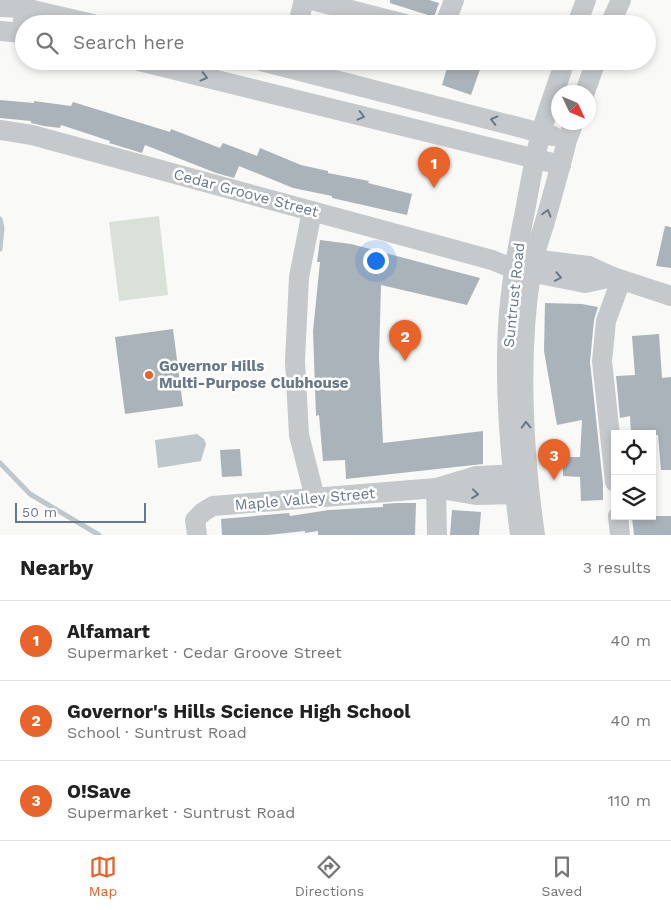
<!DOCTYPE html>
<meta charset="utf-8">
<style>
:root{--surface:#fff;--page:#f2f2f2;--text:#222;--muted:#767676;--line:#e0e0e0;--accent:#e76329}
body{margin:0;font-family:"Work Sans",sans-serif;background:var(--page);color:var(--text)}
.controls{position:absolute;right:15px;bottom:15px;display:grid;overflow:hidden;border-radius:0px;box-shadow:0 2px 8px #0003}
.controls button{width:45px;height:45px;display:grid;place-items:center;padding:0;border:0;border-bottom:1px solid var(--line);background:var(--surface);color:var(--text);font:25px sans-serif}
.compass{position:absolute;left:551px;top:85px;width:45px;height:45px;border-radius:50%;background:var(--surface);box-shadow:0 2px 8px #0003;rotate:134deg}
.scale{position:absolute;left:15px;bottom:12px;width:131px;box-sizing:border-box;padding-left:5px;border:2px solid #687888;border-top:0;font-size:14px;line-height:18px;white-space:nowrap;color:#687888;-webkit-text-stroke:4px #fff;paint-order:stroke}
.you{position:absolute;left:375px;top:260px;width:18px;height:18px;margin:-12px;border:4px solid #fff;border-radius:50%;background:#1a73e8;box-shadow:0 0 0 8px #1a73e833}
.badge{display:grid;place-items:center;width:32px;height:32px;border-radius:50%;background:var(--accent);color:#fff;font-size:16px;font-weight:700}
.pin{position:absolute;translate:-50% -41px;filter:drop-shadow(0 1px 2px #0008)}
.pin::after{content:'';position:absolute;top:26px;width:18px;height:15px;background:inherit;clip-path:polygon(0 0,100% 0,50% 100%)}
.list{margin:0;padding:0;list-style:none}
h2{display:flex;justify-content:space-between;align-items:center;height:65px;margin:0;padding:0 20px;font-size:21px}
h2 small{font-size:16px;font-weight:400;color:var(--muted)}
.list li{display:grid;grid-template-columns:32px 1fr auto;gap:15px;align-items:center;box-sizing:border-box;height:80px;padding:0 20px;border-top:1px solid var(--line)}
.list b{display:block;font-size:19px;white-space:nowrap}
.list p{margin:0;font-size:16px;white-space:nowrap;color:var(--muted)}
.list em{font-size:16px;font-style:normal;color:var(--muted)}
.icon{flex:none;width:28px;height:28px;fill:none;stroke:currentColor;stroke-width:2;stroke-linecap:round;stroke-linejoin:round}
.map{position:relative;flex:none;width:671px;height:535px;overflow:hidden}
.search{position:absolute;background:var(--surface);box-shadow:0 2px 8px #0003;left:15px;right:15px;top:15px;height:55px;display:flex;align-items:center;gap:12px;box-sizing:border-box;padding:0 18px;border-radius:28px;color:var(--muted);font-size:19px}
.sheet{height:305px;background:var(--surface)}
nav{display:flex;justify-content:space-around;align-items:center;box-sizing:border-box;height:70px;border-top:1px solid var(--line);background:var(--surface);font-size:14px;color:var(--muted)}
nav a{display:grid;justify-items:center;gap:2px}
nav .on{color:var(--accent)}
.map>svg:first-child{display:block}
</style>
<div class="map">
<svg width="671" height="535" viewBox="0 0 671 535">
<rect width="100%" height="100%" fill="#f9f9f7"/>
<polygon fill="#dae1d8" points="159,216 168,295 119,301 109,222"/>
<polygon fill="#bdc7cc" points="197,434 204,439 206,444 201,461 158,468 155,440"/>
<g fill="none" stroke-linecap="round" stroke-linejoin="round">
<g stroke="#bdc7cc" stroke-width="5">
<polyline points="0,219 2,228 0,249"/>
<polyline points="0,463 30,494 99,535"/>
</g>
</g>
<g fill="#abb3ba">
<polygon points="390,0 429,0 439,3 434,17 390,3"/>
<polygon points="449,61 483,61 471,95 442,85"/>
<polygon points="0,100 34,103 34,101 71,106 73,102 170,132 171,129 220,148 223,143 257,156 260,148 301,165 328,171 328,173 369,181 368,183 412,194 407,215 332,198 332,196 293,188 239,166 234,178 216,173 145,145 142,153 109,143 110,141 61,125 60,128 44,126 31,123 31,121 0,118"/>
<polygon points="665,226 671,227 671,268 656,266"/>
<polygon points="320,240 351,244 480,278 467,305 381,285 379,358 383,443 483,431 483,464 346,479 345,460 323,461 319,415 316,416 313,331 320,262 317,262"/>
<polygon points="545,303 582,304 598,307 594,320 590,362 603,484 603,500 581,501 580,477 563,476 563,457 580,457 582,420 557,425 544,351"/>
<polygon points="173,329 183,406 125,414 115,337"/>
<polygon points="659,334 662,378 671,377 671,470 661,470 658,435 631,434 630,416 620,418 616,376 635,375 632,336"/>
<polygon points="240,449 242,476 222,477 220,450"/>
<polygon points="397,503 416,503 415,535 318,535 318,531 305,533 305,531 268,535 222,535 221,519 289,513 290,516 329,510 383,507 383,504"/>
<polygon points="452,510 481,512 479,535 450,535"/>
<polygon points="640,516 671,516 671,535 634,535 632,518"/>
</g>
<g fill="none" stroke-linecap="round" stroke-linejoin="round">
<g stroke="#c5c9cc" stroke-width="20">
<polyline points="312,0 405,24"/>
<polyline points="0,7 24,8 93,24"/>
<polyline points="298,24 304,0"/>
<polyline points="445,24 454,0"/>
<polyline points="577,24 586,0"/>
<polyline points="610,24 621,0"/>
<polyline points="0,31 24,33"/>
<polyline points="22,32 25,0"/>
<polyline points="139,61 561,165"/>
<polyline points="261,61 553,136"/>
<polyline points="585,92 596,61"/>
<polyline points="0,130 32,135 492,260 514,269 585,283 613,277"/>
<polyline points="312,211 299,277 295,361 299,435 315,498"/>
<polyline points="524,258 589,266 613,277 671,296"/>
<polyline points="615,482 602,361 606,321 621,280"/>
<polyline points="436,488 437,535"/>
<polyline points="440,489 476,495 528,494"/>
<polyline points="618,516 620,535"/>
<polyline points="197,535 195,520 203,512 213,506 436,488 476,476 525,474"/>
<path d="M520,535C511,464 503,384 509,312C512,278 518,245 525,211C530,185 534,159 541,133C548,109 557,85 565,61"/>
<path d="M535,535C523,453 518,355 531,273C533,256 539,241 544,225C552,197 560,169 567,140L574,122"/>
</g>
</g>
<defs><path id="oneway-chevron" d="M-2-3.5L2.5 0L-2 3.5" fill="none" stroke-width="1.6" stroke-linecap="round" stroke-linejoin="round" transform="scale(1.25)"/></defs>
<g stroke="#687888">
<use href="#oneway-chevron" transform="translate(204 77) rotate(14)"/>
<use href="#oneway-chevron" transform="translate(361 116) rotate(14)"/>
<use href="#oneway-chevron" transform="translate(494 120) rotate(-166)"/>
<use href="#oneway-chevron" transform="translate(547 213) rotate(-74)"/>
<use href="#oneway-chevron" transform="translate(558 277) rotate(11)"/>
<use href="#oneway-chevron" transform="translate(526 425) rotate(-92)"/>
<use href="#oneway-chevron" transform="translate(475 494) rotate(6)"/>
</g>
<circle fill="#e76329" stroke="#fff" stroke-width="2" cx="149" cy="375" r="5"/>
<g text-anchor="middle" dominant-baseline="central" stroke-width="5" stroke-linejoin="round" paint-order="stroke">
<g font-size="15" fill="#687888" stroke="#fff">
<text transform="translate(246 193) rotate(15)">Cedar Groove Street</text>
<text transform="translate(514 295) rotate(-84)">Suntrust Road</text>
<text transform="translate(305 499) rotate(-5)">Maple Valley Street</text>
</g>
<g font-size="15" font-weight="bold" fill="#687888" stroke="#fff" text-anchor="start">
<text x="159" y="366">Governor Hills<tspan x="159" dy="17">Multi-Purpose Clubhouse</tspan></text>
</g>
</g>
</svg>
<div class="controls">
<button><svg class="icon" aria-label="locate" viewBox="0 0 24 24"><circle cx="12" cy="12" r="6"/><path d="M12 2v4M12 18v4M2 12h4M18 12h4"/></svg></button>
<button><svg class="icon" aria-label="layers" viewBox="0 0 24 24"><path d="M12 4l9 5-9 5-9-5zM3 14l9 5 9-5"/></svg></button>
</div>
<svg class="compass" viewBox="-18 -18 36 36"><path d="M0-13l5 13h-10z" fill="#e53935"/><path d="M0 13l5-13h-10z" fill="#767676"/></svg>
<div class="scale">50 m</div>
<div class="you"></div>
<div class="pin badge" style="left:434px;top:188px">1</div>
<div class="pin badge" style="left:405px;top:361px">2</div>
<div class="pin badge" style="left:554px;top:480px">3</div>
<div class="search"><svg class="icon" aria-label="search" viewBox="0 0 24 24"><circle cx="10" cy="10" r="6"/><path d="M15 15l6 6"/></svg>Search here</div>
</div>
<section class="sheet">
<h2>Nearby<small>3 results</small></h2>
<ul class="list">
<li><span class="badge">1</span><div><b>Alfamart</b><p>Supermarket · Cedar Groove Street</p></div><em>40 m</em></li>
<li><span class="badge">2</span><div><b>Governor's Hills Science High School</b><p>School · Suntrust Road</p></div><em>40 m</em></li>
<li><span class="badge">3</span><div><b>O!Save</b><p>Supermarket · Suntrust Road</p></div><em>110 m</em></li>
</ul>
</section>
<nav>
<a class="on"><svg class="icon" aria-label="map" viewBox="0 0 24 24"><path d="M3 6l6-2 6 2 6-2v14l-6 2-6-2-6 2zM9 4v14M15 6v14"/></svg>Map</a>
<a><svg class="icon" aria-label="directions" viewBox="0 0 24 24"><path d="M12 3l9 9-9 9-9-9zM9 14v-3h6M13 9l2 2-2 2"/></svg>Directions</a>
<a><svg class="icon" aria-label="saved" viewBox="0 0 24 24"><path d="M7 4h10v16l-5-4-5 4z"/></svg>Saved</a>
</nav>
